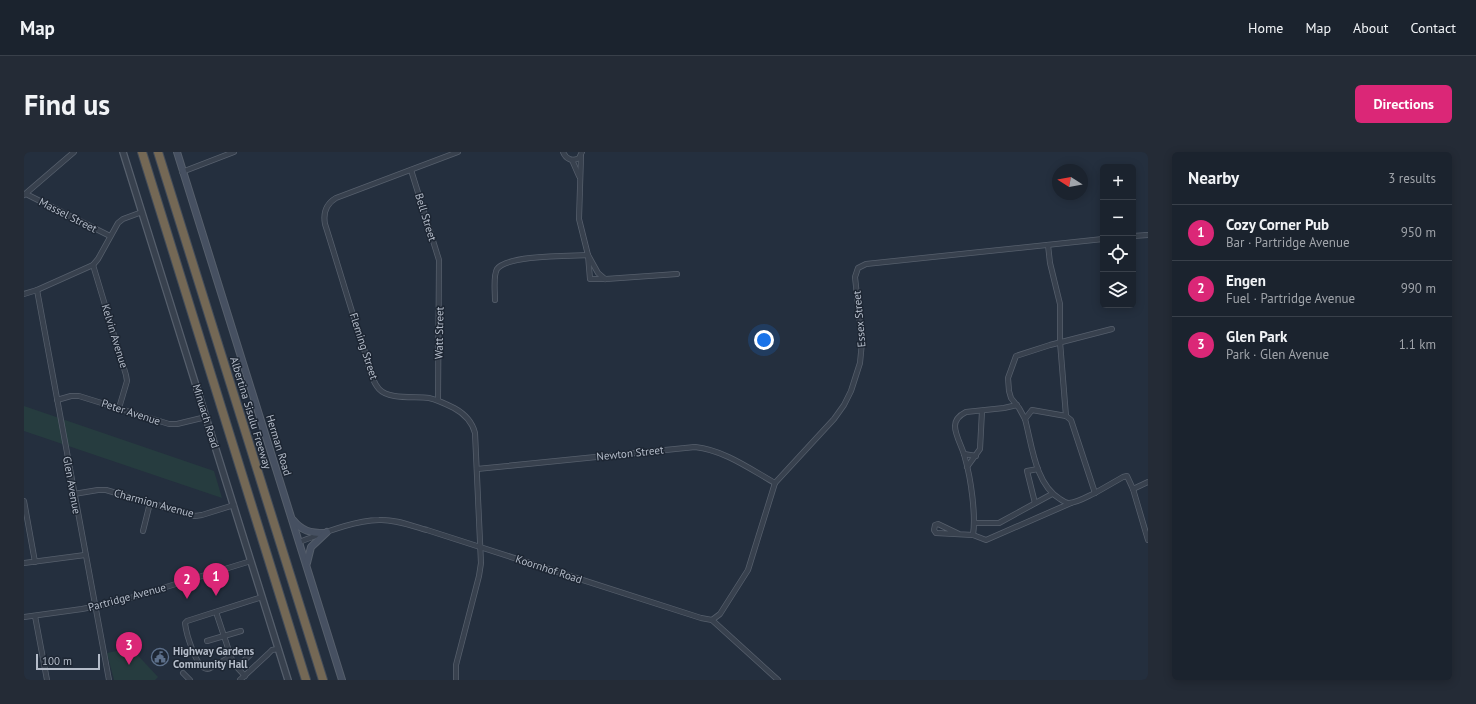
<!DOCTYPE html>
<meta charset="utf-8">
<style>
:root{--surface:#1b232e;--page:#242b36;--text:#f1f3f6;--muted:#a0a4aa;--line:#39404a;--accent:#db2777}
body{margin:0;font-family:"PT Sans",sans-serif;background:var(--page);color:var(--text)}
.controls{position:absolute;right:12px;top:12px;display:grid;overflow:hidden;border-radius:6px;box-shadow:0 2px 10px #0003}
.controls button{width:36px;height:36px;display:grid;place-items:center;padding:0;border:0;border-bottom:1px solid var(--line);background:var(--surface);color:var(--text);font:20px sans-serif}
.compass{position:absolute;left:1028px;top:12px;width:36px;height:36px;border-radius:50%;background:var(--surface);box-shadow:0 2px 10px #0003;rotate:281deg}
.scale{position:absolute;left:12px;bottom:10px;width:64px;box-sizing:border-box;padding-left:4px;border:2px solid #b4bcc9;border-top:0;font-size:11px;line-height:14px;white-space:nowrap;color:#b4bcc9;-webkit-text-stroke:3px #1d2633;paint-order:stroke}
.you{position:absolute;left:740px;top:188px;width:14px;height:14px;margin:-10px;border:3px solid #fff;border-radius:50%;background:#1a73e8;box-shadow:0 0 0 6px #1a73e833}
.badge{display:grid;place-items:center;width:26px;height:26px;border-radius:50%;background:var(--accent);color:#fff;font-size:13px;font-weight:700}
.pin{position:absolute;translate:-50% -33px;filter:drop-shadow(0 1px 2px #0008)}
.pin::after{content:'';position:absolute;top:21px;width:14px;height:12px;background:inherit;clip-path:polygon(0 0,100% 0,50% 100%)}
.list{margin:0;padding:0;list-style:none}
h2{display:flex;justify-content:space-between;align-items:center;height:52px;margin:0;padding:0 16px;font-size:17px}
h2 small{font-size:13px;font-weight:400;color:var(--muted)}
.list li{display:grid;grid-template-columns:26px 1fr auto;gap:12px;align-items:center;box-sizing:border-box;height:56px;padding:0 16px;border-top:1px solid var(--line)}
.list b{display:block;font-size:15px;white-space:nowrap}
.list p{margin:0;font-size:13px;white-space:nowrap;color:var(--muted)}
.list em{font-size:13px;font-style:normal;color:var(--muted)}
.icon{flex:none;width:22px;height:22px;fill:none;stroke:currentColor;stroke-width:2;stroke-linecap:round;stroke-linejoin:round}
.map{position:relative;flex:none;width:1124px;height:528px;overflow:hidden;border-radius:6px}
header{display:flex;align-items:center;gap:24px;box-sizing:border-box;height:56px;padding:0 20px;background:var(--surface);border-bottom:1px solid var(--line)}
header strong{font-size:19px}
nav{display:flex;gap:22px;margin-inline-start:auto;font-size:14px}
.intro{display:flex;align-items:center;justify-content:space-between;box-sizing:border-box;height:96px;padding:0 24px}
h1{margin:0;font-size:28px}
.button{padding:10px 18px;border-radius:6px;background:var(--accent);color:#fff;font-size:14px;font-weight:700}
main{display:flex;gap:24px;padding:0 24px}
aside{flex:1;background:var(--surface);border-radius:6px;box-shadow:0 2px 10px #0003}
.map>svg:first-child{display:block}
</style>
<header>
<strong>Map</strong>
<nav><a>Home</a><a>Map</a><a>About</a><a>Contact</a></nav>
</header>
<div class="intro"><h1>Find us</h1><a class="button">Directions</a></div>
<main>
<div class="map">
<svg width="1124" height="528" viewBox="0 0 1124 528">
<rect width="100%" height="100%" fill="#242f3e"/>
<g fill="#263c3f">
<polygon points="0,254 190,319 198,346 0,279"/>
<polygon points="107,496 134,525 131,528 90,528 83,501"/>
</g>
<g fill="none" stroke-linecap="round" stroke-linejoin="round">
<g stroke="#565f6c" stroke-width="6">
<g id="minor">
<path d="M539,0C542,7 548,10 555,6L558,0"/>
<polyline points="557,4 555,67 564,103 566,127 582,127 653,122"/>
<polyline points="548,8 555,24"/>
<polyline points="387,18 415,108 414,248"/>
<polyline points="158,20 210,0"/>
<polyline points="2,42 86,84"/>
<polyline points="0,43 50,0"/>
<polyline points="1109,84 1124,83"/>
<polyline points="1024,93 1026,111 1036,152 1036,190 1042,264 1047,268 1071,341 1099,325 1103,324 1109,337 1124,388"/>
<polyline points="69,113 102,223 103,229 95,256"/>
<polyline points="13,138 85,528"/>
<polyline points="0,142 13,138 69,113 74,107 94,71 99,67 118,60"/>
<path d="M471,148C471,139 469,124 473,117C483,103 546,104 564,103L574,121L581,127"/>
<polyline points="33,248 47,244 55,244 145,272 153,272 182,265"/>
<path d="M1042,264L1008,258L1001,267C1008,293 1011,332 1036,347C1039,349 1042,351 1045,351C1053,351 1064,344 1071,341"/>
<polyline points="1001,267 995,256 987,246 985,239 984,226 992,204 1026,193 1088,177"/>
<polyline points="940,302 952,304"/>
<polyline points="943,315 956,297 958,259"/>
<path d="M453,317L671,295C700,298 726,317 751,331"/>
<polyline points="1109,337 1124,330"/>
<polyline points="50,342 74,338 82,338 171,364 178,363 210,353"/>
<polyline points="0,349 11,410"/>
<polyline points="1011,351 1003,319 1014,317"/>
<polyline points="951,371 975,371 1028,342"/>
<polyline points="119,379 126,351"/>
<polyline points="935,382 914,372 911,373 910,378 912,381 949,383 962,388 1047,351"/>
<path d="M949,383C952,363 947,327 941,306C939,296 931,284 931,274C931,267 936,263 942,260L980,256L993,253"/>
<path d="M275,390C300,381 328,369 355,368C371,367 388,374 403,378L677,466L688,468L754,528"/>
<polyline points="0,411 61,403"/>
<polyline points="192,460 209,511 221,524"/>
<polyline points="11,464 23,528"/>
<polyline points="0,465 58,457 93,450 227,409"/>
<polyline points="688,468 696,462 724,418 751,331 810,267 820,253 827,239 836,211 838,190 831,125 834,116 842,112 1079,87"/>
<polyline points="183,489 217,479"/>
<path d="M206,505C202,507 187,516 184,517C172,518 162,480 161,471L163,469L238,445"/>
<polyline points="213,515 227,502"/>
<polyline points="159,521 166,528"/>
<polyline points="216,528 244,502 248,498 254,497"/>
<path d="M432,528V513L455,424L457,411L451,281C448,269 441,262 430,256C422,252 414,248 405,246C391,244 365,248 355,237C346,227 344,209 340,197C326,155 314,113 301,72C299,61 302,52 312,46L434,0"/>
</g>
</g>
<g stroke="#565f6c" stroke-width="8">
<polyline id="tertiary" points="99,0 264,528"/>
</g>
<g stroke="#565f6c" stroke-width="8">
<g id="secondary">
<polyline points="153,0 318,528"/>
<path d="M269,368C278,379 286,381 301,381"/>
<polyline points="283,411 287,395 303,380"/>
</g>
</g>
<g stroke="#434c59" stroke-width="10">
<g id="motorway">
<polyline points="118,0 282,528"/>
<polyline points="134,0 299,528"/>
</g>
</g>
<use href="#minor" stroke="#38414e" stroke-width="4.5"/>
<use href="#tertiary" stroke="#38414e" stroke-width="5.5"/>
<use href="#secondary" stroke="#465061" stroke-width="6"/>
<use href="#motorway" stroke="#746855" stroke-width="8"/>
</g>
<defs>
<g id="civic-ring" transform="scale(0.9)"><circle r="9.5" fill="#1d2633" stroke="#5c6f8a" stroke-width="1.5"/><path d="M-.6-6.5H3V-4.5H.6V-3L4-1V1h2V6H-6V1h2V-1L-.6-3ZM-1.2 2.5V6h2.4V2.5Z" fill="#5c6f8a"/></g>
</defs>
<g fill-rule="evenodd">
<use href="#civic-ring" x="136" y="505"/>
</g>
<g text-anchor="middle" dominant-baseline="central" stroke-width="3" stroke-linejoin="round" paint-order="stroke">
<g font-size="11" fill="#b4bcc9" stroke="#1d2633">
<text transform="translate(44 63) rotate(27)">Massel Street</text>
<text transform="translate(402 65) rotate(73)">Bell Street</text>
<text transform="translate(835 167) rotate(-95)">Essex Street</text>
<text transform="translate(415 181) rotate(-89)">Watt Street</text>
<text transform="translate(91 184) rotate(73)">Kelvin Avenue</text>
<text transform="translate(340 194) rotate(72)">Fleming Street</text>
<text transform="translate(107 260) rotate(18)">Peter Avenue</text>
<text transform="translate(227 261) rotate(73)">Albertina Sisulu Freeway</text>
<text transform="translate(182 264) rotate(73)">Minuach Road</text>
<text transform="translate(255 293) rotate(73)">Herman Road</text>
<text transform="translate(606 301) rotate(-6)">Newton Street</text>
<text transform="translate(48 333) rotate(80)">Glen Avenue</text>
<text transform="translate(130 351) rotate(15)">Charmion Avenue</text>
<text transform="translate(525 417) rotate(18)">Koornhof Road</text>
<text transform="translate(103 445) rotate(-15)">Partridge Avenue</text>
</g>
<g font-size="11" font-weight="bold" fill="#b4bcc9" stroke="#1d2633" text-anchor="start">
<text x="149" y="499">Highway Gardens<tspan x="149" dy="13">Community Hall</tspan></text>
</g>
</g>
</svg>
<div class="controls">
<button>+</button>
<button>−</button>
<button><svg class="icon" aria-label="locate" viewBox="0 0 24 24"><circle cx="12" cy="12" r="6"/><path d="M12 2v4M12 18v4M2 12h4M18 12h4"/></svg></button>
<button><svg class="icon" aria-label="layers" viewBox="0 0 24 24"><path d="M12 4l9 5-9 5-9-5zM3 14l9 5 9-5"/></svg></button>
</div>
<svg class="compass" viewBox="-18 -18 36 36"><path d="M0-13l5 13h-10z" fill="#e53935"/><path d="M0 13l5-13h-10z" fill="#a0a4aa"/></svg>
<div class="scale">100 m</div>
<div class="you"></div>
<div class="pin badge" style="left:192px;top:444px">1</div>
<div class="pin badge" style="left:163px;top:447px">2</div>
<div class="pin badge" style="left:105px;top:513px">3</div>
</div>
<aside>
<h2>Nearby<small>3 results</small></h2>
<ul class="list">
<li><span class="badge">1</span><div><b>Cozy Corner Pub</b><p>Bar · Partridge Avenue</p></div><em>950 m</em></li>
<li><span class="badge">2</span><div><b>Engen</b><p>Fuel · Partridge Avenue</p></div><em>990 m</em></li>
<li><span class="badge">3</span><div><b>Glen Park</b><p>Park · Glen Avenue</p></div><em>1.1 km</em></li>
</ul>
</aside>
</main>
